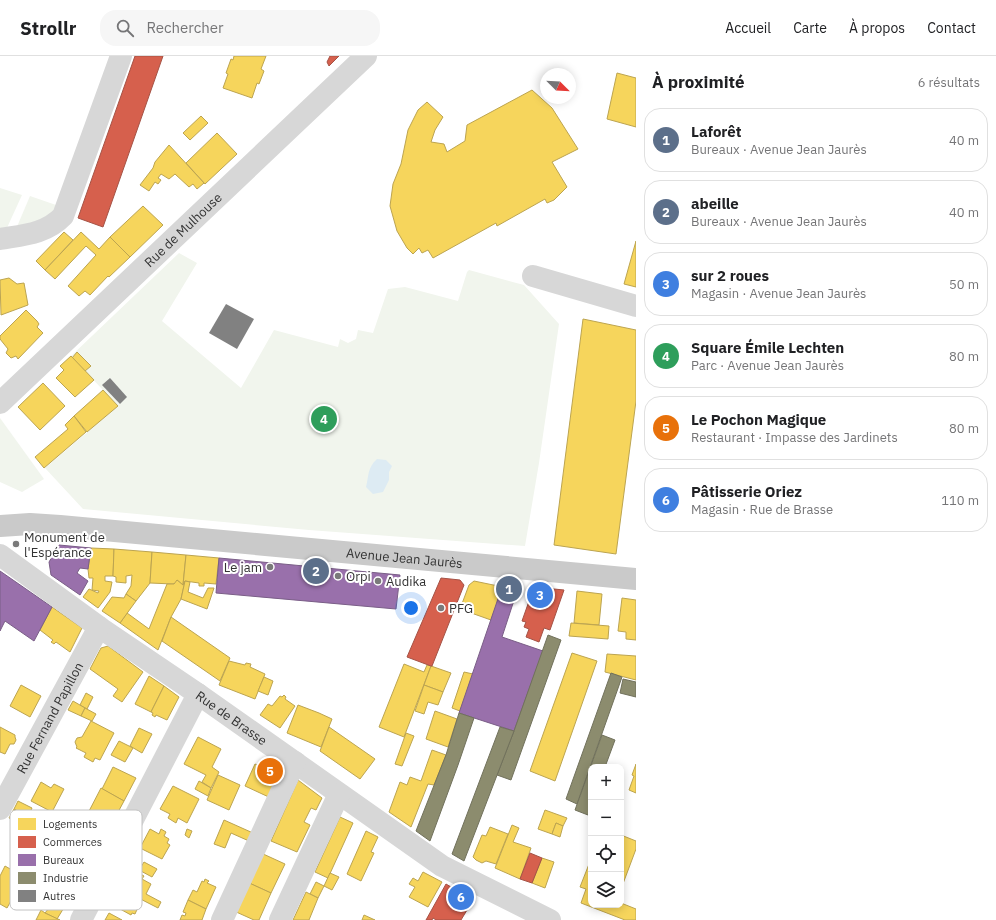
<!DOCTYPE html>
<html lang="fr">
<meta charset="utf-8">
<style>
:root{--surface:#fff;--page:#f6f6f6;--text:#202124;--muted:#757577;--line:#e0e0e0;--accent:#d93025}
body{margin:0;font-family:"IBM Plex Sans",sans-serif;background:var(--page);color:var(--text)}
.controls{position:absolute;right:12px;bottom:12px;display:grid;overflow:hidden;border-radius:8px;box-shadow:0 2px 10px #0003}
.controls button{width:36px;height:36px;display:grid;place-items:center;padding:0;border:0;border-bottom:1px solid var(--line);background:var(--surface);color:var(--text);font:20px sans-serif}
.compass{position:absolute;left:540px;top:12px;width:36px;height:36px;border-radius:50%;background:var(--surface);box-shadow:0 2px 10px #0003;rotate:114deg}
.you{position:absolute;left:411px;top:552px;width:14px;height:14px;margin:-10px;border:3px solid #fff;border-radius:50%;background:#1a73e8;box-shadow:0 0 0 6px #1a73e833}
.badge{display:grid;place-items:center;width:26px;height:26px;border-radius:50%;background:var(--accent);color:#fff;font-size:13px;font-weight:700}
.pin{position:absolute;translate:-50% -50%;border:2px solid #fff;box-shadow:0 1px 4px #0006}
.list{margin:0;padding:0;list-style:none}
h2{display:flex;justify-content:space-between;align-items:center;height:52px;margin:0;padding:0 16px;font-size:17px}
h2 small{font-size:13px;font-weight:400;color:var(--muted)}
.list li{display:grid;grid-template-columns:26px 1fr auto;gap:12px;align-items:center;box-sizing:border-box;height:64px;margin:0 8px 8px;padding:0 8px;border:1px solid var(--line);border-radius:16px}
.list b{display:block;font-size:15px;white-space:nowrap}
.list p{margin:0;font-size:13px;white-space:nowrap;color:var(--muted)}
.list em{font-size:13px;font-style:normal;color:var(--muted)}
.icon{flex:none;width:22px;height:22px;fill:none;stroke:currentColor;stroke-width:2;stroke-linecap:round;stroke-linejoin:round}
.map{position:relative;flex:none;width:636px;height:864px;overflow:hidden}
header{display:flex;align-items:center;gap:24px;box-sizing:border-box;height:56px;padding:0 20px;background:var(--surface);border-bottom:1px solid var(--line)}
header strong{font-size:19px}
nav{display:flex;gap:22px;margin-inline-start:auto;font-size:14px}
.search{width:280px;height:36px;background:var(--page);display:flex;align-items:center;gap:10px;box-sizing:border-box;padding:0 14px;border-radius:16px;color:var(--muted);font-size:15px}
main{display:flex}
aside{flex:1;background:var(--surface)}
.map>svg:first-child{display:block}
</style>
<header>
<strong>Strollr</strong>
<div class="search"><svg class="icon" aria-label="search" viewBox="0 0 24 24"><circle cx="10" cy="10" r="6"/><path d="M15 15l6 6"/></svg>Rechercher</div>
<nav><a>Accueil</a><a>Carte</a><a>À propos</a><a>Contact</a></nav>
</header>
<main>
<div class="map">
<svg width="636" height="864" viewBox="0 0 636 864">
<rect width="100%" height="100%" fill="#fff"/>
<g fill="#f1f5ed">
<polygon points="0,132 22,139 6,174 0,174"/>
<polygon points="30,140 56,149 51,162 16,173"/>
<polygon points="179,197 197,207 162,265 241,332 274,274 338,291 340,283 348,287 356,283 358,274 373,277 388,233 405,231 458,245 467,216 469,214 524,229 559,268 539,407 525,490 309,474 83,453 45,412 118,350 85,315 91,309 77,296 72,302 71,300"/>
<polygon points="0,362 44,423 22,436 0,426"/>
</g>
<path fill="#ddebf3" d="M377,403L386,404L392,410L389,416V424L383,436L373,438L366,431C369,420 367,412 377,403Z"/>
<g fill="#f6d55c" stroke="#bca450">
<polygon points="234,0 266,0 261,13 264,15 259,28 257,27 252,42 223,32 228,18 226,17 231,3 233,4"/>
<polygon points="617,17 636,22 636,71 607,63"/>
<polygon points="532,34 552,52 578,93 552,106 567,131 554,144 547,147 545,143 497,170 496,167 433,202 428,194 422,197 419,192 413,198 407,192 397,175 390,150 393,128 401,108 408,74 418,54 427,46 443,61 435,74 431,86 444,88 447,96 465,85 467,69"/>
<polygon points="201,60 208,67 190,84 183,77"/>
<polygon points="217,77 237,98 205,128 186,107"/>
<polygon points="169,89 204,127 197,133 193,128 189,131 175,118 169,123 161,118 158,122 161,124 158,128 155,126 149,135 140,129 153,112 155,106"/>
<polygon points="143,150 163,169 130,201 110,181"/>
<polygon points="64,176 73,184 45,214 36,205"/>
<polygon points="81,176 99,193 110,181 130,201 109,221 108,220 90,239 85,235 79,240 68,230 96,199 86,190 55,223 45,214"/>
<polygon points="636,185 636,231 624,228"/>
<polygon points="9,222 17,228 24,227 28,249 1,259 0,224"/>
<polygon points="26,254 37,265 39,268 37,271 43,277 18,303 16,300 11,302 6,297 8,293 0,283 0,280"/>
<polygon points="583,263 636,274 636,345 616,498 554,489"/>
<polygon points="77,296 91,310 85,315 72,302"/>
<polygon points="71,300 94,324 75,341 56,322 64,314 60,310"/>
<polygon points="43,327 65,350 40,374 18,351"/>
<polygon points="103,334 118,350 87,376 74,360"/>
<polygon points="74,360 86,376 44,412 35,401 68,373 65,369"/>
<polygon points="91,492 114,493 113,520 105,520 105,525 112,526 110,536 98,552 83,541 89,533 98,537 99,535 92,534 93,522 89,522 88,513"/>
<polygon points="114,493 152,496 150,527 136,545 126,538 131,530 132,519 126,520 126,527 116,526 116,521 113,520"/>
<polygon points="152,496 186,499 183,529 177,524 176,527 173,528 150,527"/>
<polygon points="186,499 219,502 216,528 204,527 204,530 199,530 199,527 185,525 183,529"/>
<polygon points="177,524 183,529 185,525 181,543 171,561 158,594 120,567 127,557 149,573 167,528 174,528"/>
<polygon points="185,525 190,526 188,536 203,542 208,532 214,532 207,553 181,543"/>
<polygon points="474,525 503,531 491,564 460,553 469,529"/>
<polygon points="577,535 602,538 599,569 574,567"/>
<polygon points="126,538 136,545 120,567 102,555 112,541 124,542"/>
<polygon points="622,542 636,544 636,584 626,583 626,576 618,575"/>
<polygon points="52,551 82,572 70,596 56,586 54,588 51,586 53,584 40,574"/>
<polygon points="171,561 230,602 220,625 162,585"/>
<polygon points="571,567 609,570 608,583 569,580"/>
<polygon points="108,590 143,616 122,646 113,640 118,633 90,613 101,592"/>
<polygon points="572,597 597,605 555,725 530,715"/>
<polygon points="607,598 636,600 636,624 605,616"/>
<polygon points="229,605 245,609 246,607 251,608 250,611 265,618 255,643 219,629"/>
<polygon points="404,608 424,616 427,609 431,610 404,681 379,671"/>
<polygon points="431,610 451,617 443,636 424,629"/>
<polygon points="464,616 473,618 460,655 452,652"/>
<polygon points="149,620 164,630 151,656 135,648"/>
<polygon points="264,621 273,625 268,639 258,635"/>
<polygon points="21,629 41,640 30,661 10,650"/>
<polygon points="424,629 443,636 438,649 428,646 424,658 415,655"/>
<polygon points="164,630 179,641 167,664 156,659 155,661 152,659 153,657 151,656"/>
<polygon points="86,637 93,641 87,653 80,649"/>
<polygon points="284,639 286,641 285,643 295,650 280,672 260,659 268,648 272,650 280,640 282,641"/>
<polygon points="73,645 85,652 81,660 68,654"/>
<polygon points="298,649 319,657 332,663 321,691 287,677"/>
<polygon points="85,652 96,658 92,665 81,660"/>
<polygon points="435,655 457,663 448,691 426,683"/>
<polygon points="91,665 114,677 100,704 95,702 93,706 84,701 86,697 76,692 77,691 75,686 77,682 82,681"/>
<polygon points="0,671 15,679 15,681 16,684 14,688 10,688 5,698 0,696"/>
<polygon points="329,671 375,703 360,723 320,695"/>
<polygon points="139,672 152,678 142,697 130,690"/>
<polygon points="406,677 414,680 402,710 395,708"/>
<polygon points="198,681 221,693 212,711 219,716 211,732 202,726 206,719 184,708"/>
<polygon points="119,685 133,692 125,706 111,699"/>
<polygon points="432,694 446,699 434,729 428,728 411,771 389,756 400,726 407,729 410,721 421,725"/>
<polygon points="255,708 284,722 273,743 245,730"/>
<polygon points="636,708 636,737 629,734 634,720 632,719"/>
<polygon points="113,711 136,722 124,745 102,733"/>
<polygon points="218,719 240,729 229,754 207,744"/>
<polygon points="298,724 322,742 316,754 311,752 304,766 310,769 297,796 271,785"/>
<polygon points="199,725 211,732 208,740 195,733"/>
<polygon points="41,726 51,732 54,728 64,733 52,756 31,745"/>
<polygon points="173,730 199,743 187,767 178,762 176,767 168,762 170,758 160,753"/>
<polygon points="101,732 124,745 110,771 87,759"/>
<polygon points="18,745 32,752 28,761 14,753"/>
<polygon points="14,753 28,761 23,769 9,762"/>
<polygon points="545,754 567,762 563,770 556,767 552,778 538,773"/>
<polygon points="340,761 353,767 328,822 315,816"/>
<polygon points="224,764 253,777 249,785 231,777 225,792 214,788"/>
<polygon points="556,767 563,770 560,781 552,778"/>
<polygon points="512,769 519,772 513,786 531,792 520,823 495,812"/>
<polygon points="490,771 508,778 496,808 486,805 482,807 476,804 473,801 482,779 486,780"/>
<polygon points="150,773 159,778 161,773 166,776 164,780 169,783 167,787 170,789 162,803 140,792"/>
<polygon points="187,773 192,775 189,782 185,779"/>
<polygon points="366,775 378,781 371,796 374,797 361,825 347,818"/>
<polygon points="621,779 636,785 636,793 621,833"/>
<polygon points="261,797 285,808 271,837 247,826"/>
<polygon points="542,802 554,806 545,832 532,827"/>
<polygon points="591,803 591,849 621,849 621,847 636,853 636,864 625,864 581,847 586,833 580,831"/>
<polygon points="144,806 157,813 152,821 139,814"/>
<polygon points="5,810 24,821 7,852 0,848 0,820"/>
<polygon points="128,815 136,819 137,816 144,820 142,823 151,828 146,838 161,846 158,852 119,832"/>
<polygon points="423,816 442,826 428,851 409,841 415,831 409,828 413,822 418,825"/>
<polygon points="330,817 339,821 332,834 324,830"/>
<polygon points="53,823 63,828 66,826 78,833 68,852 65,850 57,863 45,857 49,852 40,848"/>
<polygon points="205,823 209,825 207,827 216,831 206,853 188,844 193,834 197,836 202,825 204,826"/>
<polygon points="247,826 271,837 259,864 254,864 234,855"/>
<polygon points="316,826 324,830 318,842 310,838"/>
<polygon points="119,832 139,842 136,847 139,849 135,858 132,857 131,859 111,848"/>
<polygon points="306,836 318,842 309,864 293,864"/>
<polygon points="188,844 206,853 202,864 180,864 182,859 185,860 186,857 183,856"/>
<polygon points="41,854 45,857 60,864 36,864"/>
<polygon points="109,857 122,864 105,864"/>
<polygon points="364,859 375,864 362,864"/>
</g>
<g fill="#d6604d" stroke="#a55245">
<polygon points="135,0 163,0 103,171 78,162"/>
<polygon points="330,0 339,0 329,10 327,6"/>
<polygon points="441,522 460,524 464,529 432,610 431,610 407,601"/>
<polygon points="534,531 564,534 550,574 544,572 539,586 526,581 529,573 524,571 526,566 522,565"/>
<polygon points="530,797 542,802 532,827 520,823"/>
<polygon points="446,828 473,844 461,864 436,864 433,862 432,864 426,864"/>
</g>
<g fill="#9970ab" stroke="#7a5e87">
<polygon points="59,489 91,492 88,513 80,512 77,517 88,525 80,539 51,519 49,506"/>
<polygon points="219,502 400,519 396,553 216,537"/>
<polygon points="0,515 52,551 34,585 5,565 0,575"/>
<polygon points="503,528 519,529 502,581 543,595 514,675 459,657"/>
</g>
<g fill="#8c8c6e" stroke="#71715c">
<polygon points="548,579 561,584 511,724 497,719 514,675"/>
<polygon points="611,617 622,621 577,748 566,743"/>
<polygon points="623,623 636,626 636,641 620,637"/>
<polygon points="459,657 474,662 458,709 430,785 416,775 446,699"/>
<polygon points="500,671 514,675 464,805 452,798"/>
<polygon points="602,679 615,684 605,711 591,711 591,750 588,759 575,754"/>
</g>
<g fill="#818181">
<polygon points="226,248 254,263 237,293 209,277"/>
<polygon points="110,322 127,341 120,348 102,329"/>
</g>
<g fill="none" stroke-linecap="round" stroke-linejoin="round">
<g stroke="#d7d7d7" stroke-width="22">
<path d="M0,183C23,179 46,178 63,160L121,0"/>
<polyline points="533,220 636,250"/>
<path id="s1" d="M0,347L366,0"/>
<path id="s2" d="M0,499L99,571L198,638L442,810L550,864"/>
<path id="s3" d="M0,753L99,571"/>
<polyline points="81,864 198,638"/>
<polyline points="222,864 295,706"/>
<polyline points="280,864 339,738"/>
</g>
<path stroke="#cacaca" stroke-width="22" id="s4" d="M0,470L30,468L60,470L636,523"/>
</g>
<g fill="#7a7a7a" stroke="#fff" stroke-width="1.5">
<circle cx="16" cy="488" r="4"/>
<circle cx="270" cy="511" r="4"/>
<circle cx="338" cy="520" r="4"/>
<circle cx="378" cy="525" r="4"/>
<circle cx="441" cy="552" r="4"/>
</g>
<g text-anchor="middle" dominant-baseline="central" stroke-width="4" stroke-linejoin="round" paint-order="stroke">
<g font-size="13" fill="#333" stroke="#fff">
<text stroke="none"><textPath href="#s1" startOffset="252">Rue de Mulhouse</textPath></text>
<text stroke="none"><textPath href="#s4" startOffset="406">Avenue Jean Jaurès</textPath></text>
<text stroke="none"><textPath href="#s3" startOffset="104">Rue Fernand Papillon</textPath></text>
<text stroke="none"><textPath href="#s2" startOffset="283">Rue de Brasse</textPath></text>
</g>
<g font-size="13" fill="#333" stroke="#fff" text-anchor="start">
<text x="24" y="481">Monument de<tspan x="24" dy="15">l'Espérance</tspan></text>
<text x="262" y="511" text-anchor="end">Le jam</text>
<text x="346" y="520">Orpi</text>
<text x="386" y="525">Audika</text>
<text x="449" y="552">PFG</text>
</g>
</g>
<rect x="10" y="754" width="132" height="100" rx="6" fill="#fff" stroke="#c2c2c2" stroke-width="1"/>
<rect x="18" y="762" width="18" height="12" fill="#f6d55c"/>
<rect x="18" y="780" width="18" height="12" fill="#d6604d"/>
<rect x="18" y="798" width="18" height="12" fill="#9970ab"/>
<rect x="18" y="816" width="18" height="12" fill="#8c8c6e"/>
<rect x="18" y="834" width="18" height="12" fill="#818181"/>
<g font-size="11" fill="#333">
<text x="43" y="772">Logements</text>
<text x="43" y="790">Commerces</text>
<text x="43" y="808">Bureaux</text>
<text x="43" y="826">Industrie</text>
<text x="43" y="844">Autres</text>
</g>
</svg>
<div class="controls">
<button>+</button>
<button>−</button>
<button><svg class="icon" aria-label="locate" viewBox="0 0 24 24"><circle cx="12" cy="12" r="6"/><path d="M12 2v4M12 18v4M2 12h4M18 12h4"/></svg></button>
<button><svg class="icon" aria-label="layers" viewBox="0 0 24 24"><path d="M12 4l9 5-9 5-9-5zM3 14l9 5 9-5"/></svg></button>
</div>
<svg class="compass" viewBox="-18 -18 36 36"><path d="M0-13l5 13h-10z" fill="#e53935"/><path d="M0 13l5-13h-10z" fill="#757577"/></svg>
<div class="you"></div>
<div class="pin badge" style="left:509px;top:533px;background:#5c6f8a">1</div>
<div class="pin badge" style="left:316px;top:515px;background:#5c6f8a">2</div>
<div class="pin badge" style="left:540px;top:539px;background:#3f7fe0">3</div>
<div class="pin badge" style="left:324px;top:363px;background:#2e9e5b">4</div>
<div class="pin badge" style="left:270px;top:715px;background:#e8710a">5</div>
<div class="pin badge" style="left:461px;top:841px;background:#3f7fe0">6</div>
</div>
<aside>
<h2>À proximité<small>6 résultats</small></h2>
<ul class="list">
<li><span class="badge" style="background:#5c6f8a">1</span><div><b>Laforêt</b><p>Bureaux · Avenue Jean Jaurès</p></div><em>40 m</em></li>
<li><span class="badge" style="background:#5c6f8a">2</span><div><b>abeille</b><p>Bureaux · Avenue Jean Jaurès</p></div><em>40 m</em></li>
<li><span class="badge" style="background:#3f7fe0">3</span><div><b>sur 2 roues</b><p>Magasin · Avenue Jean Jaurès</p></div><em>50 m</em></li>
<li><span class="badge" style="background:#2e9e5b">4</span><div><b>Square Émile Lechten</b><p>Parc · Avenue Jean Jaurès</p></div><em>80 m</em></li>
<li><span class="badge" style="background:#e8710a">5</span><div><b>Le Pochon Magique</b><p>Restaurant · Impasse des Jardinets</p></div><em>80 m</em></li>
<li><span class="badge" style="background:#3f7fe0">6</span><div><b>Pâtisserie Oriez</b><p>Magasin · Rue de Brasse</p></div><em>110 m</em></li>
</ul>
</aside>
</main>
